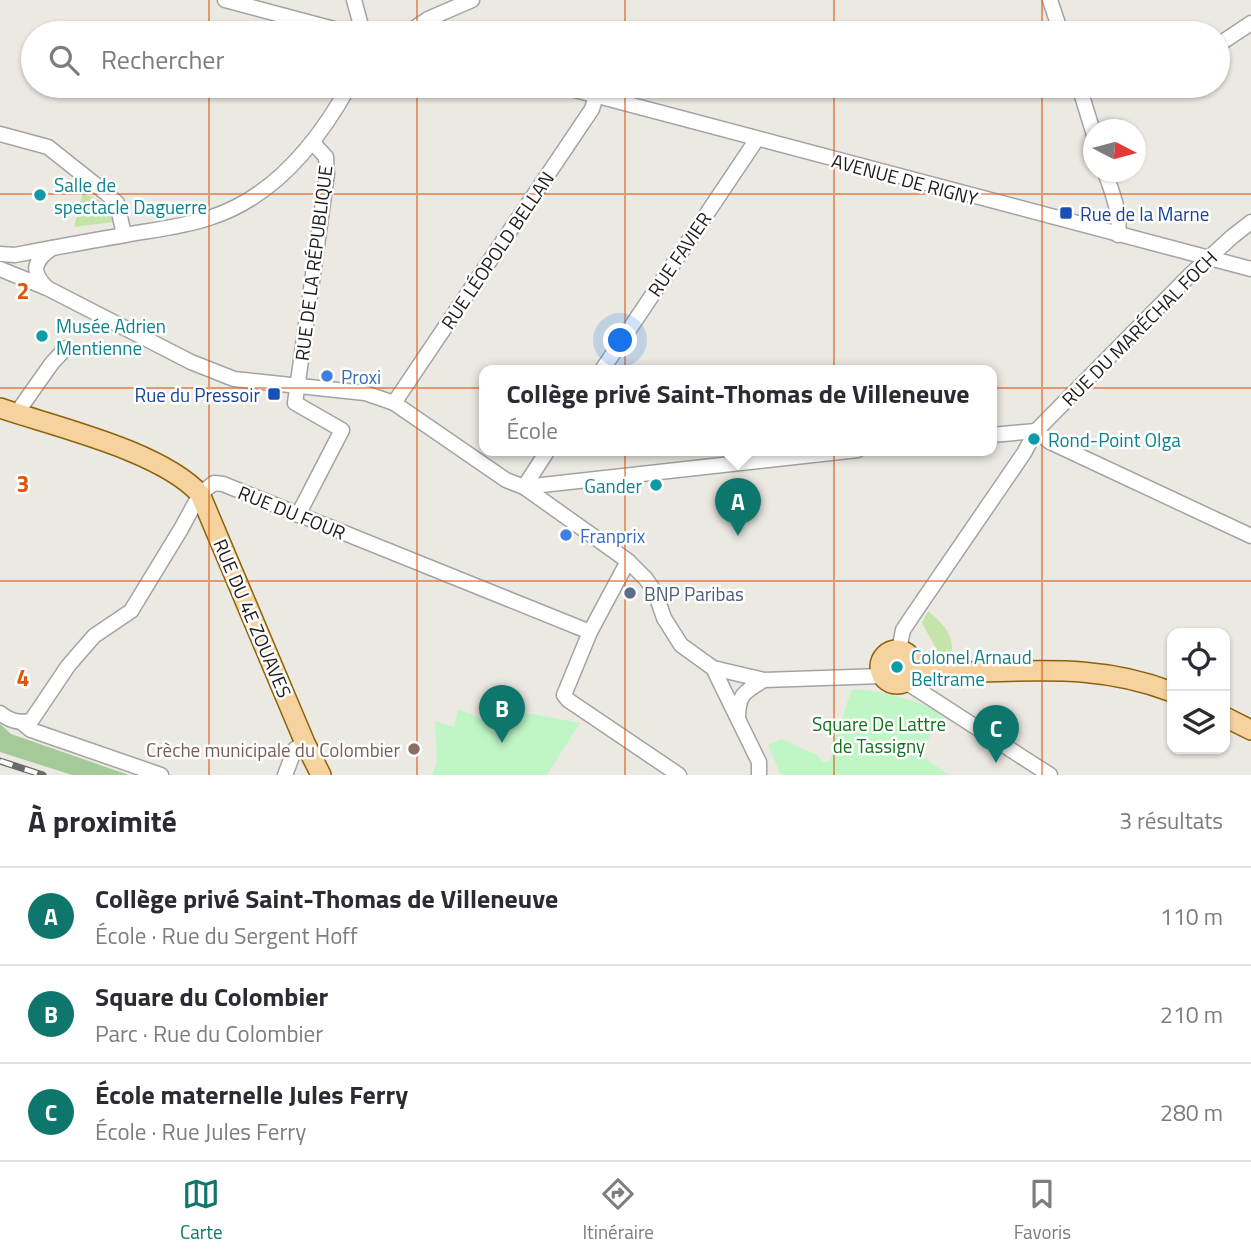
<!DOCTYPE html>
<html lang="fr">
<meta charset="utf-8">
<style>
:root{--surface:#fff;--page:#f7f7f7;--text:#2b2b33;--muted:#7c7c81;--line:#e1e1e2;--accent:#0f766e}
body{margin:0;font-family:"Titillium Web",sans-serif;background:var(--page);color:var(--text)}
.controls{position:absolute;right:21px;bottom:21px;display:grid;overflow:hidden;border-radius:14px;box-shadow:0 2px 5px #0004}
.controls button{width:63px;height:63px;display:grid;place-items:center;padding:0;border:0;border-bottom:2px solid var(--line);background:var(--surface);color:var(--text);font:35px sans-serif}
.compass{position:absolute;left:1083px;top:119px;width:63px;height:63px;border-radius:50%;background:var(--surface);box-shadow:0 2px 5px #0004;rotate:96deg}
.you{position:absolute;left:621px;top:341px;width:24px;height:24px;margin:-18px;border:5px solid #fff;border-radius:50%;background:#1a73e8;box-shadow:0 0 0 10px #1a73e833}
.badge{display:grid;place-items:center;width:46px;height:46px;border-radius:50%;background:var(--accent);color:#fff;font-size:23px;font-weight:700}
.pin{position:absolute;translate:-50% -58px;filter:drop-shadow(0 2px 4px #0008)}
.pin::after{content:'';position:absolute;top:37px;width:24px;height:21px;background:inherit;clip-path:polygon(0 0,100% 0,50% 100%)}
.popup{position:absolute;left:479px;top:365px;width:518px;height:91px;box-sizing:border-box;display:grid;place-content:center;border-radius:14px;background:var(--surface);filter:drop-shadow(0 2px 5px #0005);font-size:23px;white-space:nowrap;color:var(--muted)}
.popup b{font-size:26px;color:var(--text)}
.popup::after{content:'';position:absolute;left:50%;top:100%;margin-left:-14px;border:14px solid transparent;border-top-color:var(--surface)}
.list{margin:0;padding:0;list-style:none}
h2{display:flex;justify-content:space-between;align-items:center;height:91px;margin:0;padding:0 28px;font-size:30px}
h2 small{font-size:23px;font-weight:400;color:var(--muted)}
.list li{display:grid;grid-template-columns:46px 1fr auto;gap:21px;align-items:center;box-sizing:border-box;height:98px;padding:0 28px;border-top:2px solid var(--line)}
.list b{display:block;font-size:26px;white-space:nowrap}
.list p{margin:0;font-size:23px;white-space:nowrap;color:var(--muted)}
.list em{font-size:23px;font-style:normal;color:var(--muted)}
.icon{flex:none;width:38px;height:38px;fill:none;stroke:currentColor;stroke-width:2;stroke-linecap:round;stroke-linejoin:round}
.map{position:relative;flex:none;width:1251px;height:775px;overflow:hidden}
.search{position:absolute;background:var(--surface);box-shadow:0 2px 5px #0004;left:21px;right:21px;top:21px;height:77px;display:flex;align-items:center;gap:18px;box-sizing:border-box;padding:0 24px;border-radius:38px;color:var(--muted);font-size:26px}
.sheet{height:385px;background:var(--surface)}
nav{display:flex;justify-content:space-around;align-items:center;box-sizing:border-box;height:98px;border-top:2px solid var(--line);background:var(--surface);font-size:19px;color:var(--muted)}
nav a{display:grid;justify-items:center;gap:4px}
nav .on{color:var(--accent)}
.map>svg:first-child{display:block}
</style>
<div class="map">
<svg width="1251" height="775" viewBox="0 0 1251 775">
<rect width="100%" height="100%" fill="#ece9e2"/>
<g fill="#c5e4aa">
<polygon points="83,192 123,212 121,221 74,227 78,212 83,207 80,203"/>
<path d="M928,611C945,625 958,639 949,662L943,661L922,623Z"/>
</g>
<polygon fill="#a6c999" points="0,724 11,734 129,775 72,775 0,752"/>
<g fill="#c0f5c6">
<path d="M852,689C885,691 917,700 946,715L917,753L949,775H781L768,745L781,739L817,755L822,762L830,761L833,754L831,749Z"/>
<polygon points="458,709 504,728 511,710 580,723 547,775 432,775 437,762 435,721 454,727"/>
</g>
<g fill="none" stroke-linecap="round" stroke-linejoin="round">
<g stroke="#a3a3a3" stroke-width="17">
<g id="minor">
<polyline points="225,0 349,33"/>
<polyline points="354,0 363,33"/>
<polyline points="1050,0 1061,33"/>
<polyline points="407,33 428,19 472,0"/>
<polyline points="1218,45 1251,23"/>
<polyline points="560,86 1251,269"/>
<polyline points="1079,86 1094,135"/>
<polyline points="0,134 48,147 106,193 117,203 124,235"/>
<path d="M1105,172C1112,192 1121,213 1118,235"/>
<path d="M0,254L15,255C52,248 89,241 125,235C153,230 182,227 209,218C273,198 318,142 349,86"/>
<polyline points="0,269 47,288 191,362 234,379 365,393 394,403 506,480 524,487 628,561 646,579 655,592 664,618 681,645 713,668 759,762 759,775"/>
<path d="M47,288C30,271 34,261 52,248"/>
<polyline points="602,370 757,139"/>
<polyline points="394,403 592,109 596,96"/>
<polyline points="16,414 52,363 66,348"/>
<polyline points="1036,431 1050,442 1251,536"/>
<polyline points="992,435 1036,431"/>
<polyline points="524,487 858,450"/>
<polyline points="524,487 548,450"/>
<polyline points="298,515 342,430 295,403 327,174 326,157 313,143"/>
<polyline points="628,561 590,632 564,695 568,700 679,775"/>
<polyline points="899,650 903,630 913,615 1024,453 1036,431 1192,273 1233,236 1251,222"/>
<polyline points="713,668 764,680 882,676"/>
<polyline points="906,682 1050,775"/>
<path d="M0,713C10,721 18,723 31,721L68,666L94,636L131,611L181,529L200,494L214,483L223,484L590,632"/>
<path d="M738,719C738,694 744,692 764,680"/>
<polyline points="21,722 31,730 161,775"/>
<polyline points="285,775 295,749 305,743"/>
</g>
</g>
<g stroke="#8a620a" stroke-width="22">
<g id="major">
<path d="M0,408C56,427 161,451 200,494L305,743L321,775"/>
<circle cx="897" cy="667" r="17"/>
<path d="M914,671C1006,677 1082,657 1172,692"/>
<polyline points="1225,717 1251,730"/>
</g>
</g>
<use href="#minor" stroke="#fff" stroke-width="14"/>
<use href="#major" stroke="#f5d29e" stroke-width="19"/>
<g stroke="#6a6a6a" stroke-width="7">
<polyline id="rail" points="0,761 43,775"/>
</g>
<use href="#rail" stroke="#fff" stroke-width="4.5" stroke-dasharray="13" stroke-linecap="butt"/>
</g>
<path fill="none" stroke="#de560d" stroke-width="2" stroke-opacity="0.55" d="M209,0V33M417,0V33M625,0V33M834,0V33M1042,0V33M209,86V775M417,86V775M625,86V775M834,86V775M1042,86V775M0,194H1251M0,388H1251M0,581H1251"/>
<g fill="#0f9aa8" stroke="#fff" stroke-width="2.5">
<circle cx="40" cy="195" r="7"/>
<circle cx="42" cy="336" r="7"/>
<circle cx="1034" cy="439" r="7"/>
<circle cx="656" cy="485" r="7"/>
<circle cx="897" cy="667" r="7"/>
</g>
<g fill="#1a4fb4" stroke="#fff" stroke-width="2.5">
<rect x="1059" y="206" width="14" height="14" rx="3.5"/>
<rect x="267" y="387" width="14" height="14" rx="3.5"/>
</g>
<g fill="#3f7fe0" stroke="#fff" stroke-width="2.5">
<circle cx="327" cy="376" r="7"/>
<circle cx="566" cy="535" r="7"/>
</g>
<circle fill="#5c6f8a" stroke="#fff" stroke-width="2.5" cx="630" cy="593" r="7"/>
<circle fill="#8d6e63" stroke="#fff" stroke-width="2.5" cx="414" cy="749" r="7"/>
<g text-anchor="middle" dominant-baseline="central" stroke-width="5" stroke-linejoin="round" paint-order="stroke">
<g font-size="19" fill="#1c1c1c" stroke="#fff">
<text transform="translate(905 179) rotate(15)">AVENUE DE RIGNY</text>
<text transform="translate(497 250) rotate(-56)">RUE LÉOPOLD BELLAN</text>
<text transform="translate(679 254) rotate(-56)">RUE FAVIER</text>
<text transform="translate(313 263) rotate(-83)">RUE DE LA RÉPUBLIQUE</text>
<text transform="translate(1139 328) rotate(-45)">RUE DU MARÉCHAL FOCH</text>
<text transform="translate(292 512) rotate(22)">RUE DU FOUR</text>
<text transform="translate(253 618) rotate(67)">RUE DU 4E ZOUAVES</text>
</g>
<g font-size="19" fill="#0d838f" stroke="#fff" text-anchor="start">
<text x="54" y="184">Salle de<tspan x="54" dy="22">spectacle Daguerre</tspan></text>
<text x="56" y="325">Musée Adrien<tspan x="56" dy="22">Mentienne</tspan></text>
<text x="1048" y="439">Rond-Point Olga</text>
<text x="642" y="485" text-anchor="end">Gander</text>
<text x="911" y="656">Colonel Arnaud<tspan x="911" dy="22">Beltrame</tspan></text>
</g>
<g font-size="19" fill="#164399" stroke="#fff" text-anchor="start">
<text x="1080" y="213">Rue de la Marne</text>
<text x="260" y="394" text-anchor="end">Rue du Pressoir</text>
</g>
<g font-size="19" fill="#366cbe" stroke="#fff" text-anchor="start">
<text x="341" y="376">Proxi</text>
<text x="580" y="535">Franprix</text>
</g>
<g font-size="19" fill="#4e5e75" stroke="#fff" text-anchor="start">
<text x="644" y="593">BNP Paribas</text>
</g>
<g font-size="19" fill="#12711c" stroke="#fff">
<text x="879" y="723">Square De Lattre<tspan x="879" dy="22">de Tassigny</tspan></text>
</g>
<g font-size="19" fill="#785e54" stroke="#fff" text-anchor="end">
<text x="400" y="749">Crèche municipale du Colombier</text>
</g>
</g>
<g font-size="23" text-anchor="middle" font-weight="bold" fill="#de560d" stroke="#fff" stroke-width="5" stroke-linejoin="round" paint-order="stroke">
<text x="23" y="299">2</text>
<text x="23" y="492">3</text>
<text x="23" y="686">4</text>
</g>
</svg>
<div class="controls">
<button><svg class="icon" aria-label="locate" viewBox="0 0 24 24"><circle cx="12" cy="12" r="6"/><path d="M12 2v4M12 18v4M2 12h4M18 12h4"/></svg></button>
<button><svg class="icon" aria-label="layers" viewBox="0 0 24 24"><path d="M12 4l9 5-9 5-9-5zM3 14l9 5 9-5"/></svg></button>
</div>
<svg class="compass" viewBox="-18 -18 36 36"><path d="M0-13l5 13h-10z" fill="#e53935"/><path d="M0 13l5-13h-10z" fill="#7c7c81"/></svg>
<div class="you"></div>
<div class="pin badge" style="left:738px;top:536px">A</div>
<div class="popup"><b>Collège privé Saint-Thomas de Villeneuve</b>École</div>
<div class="pin badge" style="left:502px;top:743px">B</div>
<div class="pin badge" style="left:996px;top:763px">C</div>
<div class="search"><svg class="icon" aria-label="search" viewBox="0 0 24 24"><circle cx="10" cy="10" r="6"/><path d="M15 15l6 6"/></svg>Rechercher</div>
</div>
<section class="sheet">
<h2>À proximité<small>3 résultats</small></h2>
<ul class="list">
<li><span class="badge">A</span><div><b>Collège privé Saint-Thomas de Villeneuve</b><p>École · Rue du Sergent Hoff</p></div><em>110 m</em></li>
<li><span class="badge">B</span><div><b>Square du Colombier</b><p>Parc · Rue du Colombier</p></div><em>210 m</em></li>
<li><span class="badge">C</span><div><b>École maternelle Jules Ferry</b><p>École · Rue Jules Ferry</p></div><em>280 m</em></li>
</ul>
</section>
<nav>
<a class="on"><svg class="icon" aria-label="map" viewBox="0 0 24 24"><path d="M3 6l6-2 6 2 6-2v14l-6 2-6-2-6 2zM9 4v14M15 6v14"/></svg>Carte</a>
<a><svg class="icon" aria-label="directions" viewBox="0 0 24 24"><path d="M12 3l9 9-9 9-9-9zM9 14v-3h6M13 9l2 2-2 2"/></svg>Itinéraire</a>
<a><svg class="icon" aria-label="saved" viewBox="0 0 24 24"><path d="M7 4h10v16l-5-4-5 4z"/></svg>Favoris</a>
</nav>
